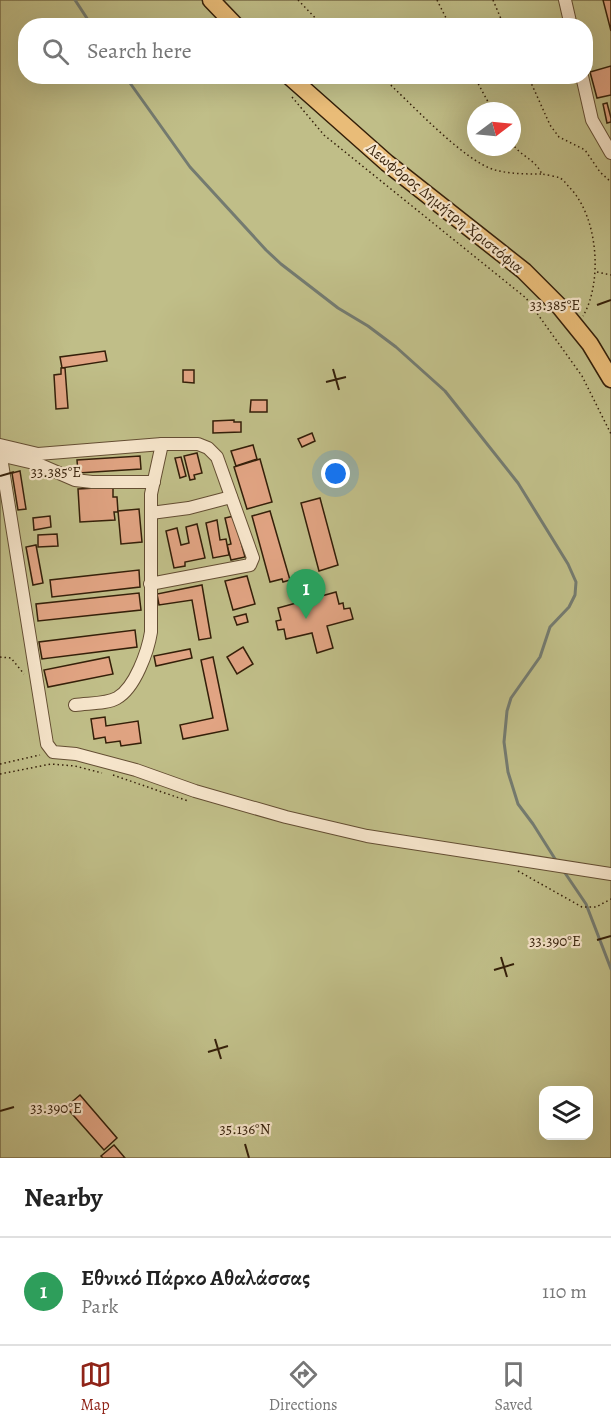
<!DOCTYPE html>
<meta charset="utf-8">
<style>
:root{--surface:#fff;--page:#f2f2f2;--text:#222;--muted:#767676;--line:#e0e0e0;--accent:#8f2418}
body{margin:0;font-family:Alegreya,serif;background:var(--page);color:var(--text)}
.controls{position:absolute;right:18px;bottom:18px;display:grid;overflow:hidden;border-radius:12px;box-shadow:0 6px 24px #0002}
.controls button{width:54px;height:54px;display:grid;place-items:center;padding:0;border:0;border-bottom:2px solid var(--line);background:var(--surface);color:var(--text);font:30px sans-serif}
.compass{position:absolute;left:467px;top:102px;width:54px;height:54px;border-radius:50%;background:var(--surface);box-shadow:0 6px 24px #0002;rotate:74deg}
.you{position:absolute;left:336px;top:474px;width:21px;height:21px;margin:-15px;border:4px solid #fff;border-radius:50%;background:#1a73e8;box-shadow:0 0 0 9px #1a73e833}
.badge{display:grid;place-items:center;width:39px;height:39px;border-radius:50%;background:var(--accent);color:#fff;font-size:20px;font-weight:700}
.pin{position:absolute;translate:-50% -50px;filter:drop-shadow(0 2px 3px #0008)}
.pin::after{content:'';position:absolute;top:32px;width:21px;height:18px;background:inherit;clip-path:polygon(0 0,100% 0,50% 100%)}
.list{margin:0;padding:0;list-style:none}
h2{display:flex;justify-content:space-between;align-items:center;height:78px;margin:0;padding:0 24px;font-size:26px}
h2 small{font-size:20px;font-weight:400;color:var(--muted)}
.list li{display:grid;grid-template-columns:39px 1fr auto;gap:18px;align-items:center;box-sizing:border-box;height:108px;padding:0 24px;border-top:2px solid var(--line)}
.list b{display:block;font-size:22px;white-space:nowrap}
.list p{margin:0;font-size:20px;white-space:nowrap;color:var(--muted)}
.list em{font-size:20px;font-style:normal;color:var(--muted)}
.icon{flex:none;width:33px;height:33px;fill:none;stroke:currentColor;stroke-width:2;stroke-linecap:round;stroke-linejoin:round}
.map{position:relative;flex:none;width:611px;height:1158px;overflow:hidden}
.search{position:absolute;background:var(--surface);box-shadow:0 6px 24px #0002;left:18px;right:18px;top:18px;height:66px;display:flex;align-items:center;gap:15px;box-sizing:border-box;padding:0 21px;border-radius:24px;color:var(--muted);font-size:22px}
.sheet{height:186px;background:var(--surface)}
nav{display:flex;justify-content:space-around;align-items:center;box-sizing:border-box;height:84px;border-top:2px solid var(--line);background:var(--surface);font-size:16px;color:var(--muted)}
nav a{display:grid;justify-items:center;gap:3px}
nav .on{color:var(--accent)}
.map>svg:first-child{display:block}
</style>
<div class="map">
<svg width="611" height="1158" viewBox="0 0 611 1158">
<rect width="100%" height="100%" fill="#f2d9b1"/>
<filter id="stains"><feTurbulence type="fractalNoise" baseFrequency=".00333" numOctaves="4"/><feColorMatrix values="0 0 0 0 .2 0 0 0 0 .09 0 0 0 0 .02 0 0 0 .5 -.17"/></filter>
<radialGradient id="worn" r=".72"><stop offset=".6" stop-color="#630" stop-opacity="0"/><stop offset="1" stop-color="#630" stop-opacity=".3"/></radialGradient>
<path fill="#c0be88" stroke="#7a6e48" stroke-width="1.5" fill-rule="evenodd" d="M0,0H611V1158H0ZM26,26H586V76H26ZM476,111H512V147H476ZM544,1090H588V1136H544Z"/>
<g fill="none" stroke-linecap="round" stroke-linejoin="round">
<g stroke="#747b70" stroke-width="3">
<polyline points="75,0 92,26"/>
<polyline points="125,76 190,167 266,250 281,264 338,308 368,326 396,347 445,391 518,483 568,564 576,582 575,595 569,607 550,627 540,657 511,698 507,711 504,742 508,772 518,804 533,824 557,862"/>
<polyline points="563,870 586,904 611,969"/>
</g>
</g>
<g fill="#e1a483" stroke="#341f09" stroke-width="1.5">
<polygon points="603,0 611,0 611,31"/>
<polygon points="611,66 611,95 597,98 590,72"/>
<polygon points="607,103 611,118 611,122 607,123 603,104"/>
<polygon points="105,351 107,361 62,368 60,357"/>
<polygon points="61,368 65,368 68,408 56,409 54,375 61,374"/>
<polygon points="183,370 194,370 194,383 183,382"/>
<polygon points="251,400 267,400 267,412 250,412"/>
<polygon points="234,420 234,422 241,422 241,432 213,433 213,421"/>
<polygon points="312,433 315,441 302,447 298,439"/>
<polygon points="253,445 257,459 236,466 231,451"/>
<polygon points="197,453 202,473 194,475 195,479 190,480 184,456"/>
<polygon points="140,456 141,469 78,473 77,460"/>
<polygon points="181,457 186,476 180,478 175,458"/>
<polygon points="260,459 272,502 247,509 234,467"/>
<polygon points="20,471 26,509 18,510 12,473"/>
<polygon points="113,487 113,497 117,497 118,512 114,512 115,520 80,522 78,489"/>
<polygon points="320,498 338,565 319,571 301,503"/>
<polygon points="139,509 142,542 121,544 118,511"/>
<polygon points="270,511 290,580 283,582 282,579 270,582 252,516"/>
<polygon points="50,516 51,527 34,530 33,518"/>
<polygon points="234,516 245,557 231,560 227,545 231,544 225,518"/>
<polygon points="217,520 220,540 226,539 229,555 213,558 206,523"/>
<polygon points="197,524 205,558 185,562 185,566 174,568 166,531 177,528 181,545 189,543 186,527"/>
<polygon points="57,534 58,546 38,547 38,535"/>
<polygon points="36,545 43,583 33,585 26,547"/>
<polygon points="139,570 140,587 52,597 50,580"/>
<polygon points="247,576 255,604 233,610 225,581"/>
<polygon points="202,585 211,638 199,640 192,600 159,605 157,594"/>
<polygon points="336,592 339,604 343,603 344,609 350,608 353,619 327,626 333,648 317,653 312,633 286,639 284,629 278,630 276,621 281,620 278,608"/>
<polygon points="139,593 141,610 38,621 36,604"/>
<polygon points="246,614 248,622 237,625 234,617"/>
<polygon points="135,630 137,647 42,659 39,642"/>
<polygon points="243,647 253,664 237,674 227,657"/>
<polygon points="190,649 192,658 156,666 154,656"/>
<polygon points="109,657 113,674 48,687 44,670"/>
<polygon points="213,657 228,730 183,739 180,725 213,718 201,660"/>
<polygon points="105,717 106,726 138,721 141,743 121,746 120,741 106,743 105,737 94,739 91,719"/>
<polygon points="80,1095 117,1138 104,1150 66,1107"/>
<polygon points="114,1145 125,1158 103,1158 101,1156"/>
</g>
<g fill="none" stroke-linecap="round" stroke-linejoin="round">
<g stroke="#644e33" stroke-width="14">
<g id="minor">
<polyline points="565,0 571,26"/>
<polyline points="582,76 592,120 611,153"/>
<polyline points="0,445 38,454 162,444 198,444 208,448 217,457 253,558 250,565 150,584"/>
<polyline points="0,451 47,744 53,752 76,754 136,770 195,791 286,817 367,836 611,874"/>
<polyline points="0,455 38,464 75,480 92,482 154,482"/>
<polyline points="151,513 189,508 231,497"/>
<path d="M75,705C88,703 107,704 117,698C135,688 148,651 151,632V494L162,444"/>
</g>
</g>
<g stroke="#341f09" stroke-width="19">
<g id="major">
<polyline points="211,0 236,26"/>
<polyline points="289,76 387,163 524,271 560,307 590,344 611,379"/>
</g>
</g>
<g stroke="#341f09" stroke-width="1.5" stroke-dasharray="1.5 3" stroke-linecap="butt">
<polyline points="298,0 323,26"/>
<polyline points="437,0 450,26"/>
<polyline points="493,0 504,26"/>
<polyline points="272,76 276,80"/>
<path d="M381,76C408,100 463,161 495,170C510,174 526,174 541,174"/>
<polyline points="474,76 493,111"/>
<polyline points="528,76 550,125 559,137 585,150 600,172 611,182"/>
<polyline points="292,97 324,135 526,298 582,376 611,434"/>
<path d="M512,143C521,157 534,158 542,174C547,175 555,176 560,178C564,180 567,185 570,188C598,217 603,282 583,316"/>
<polyline points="597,272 611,275"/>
<polyline points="0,657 11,658 24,674"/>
<polyline points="0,764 40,755"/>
<polyline points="0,774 51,764 75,766 102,773"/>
<polyline points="113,775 188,801"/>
<polyline points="518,871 582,907 596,907 611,899"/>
</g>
<use href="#minor" stroke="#f7e6cc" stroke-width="12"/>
<use href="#major" stroke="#e9bc78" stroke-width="16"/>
</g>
<path fill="none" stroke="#341f09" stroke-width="2" d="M597,305L611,300M333,369L339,390M326,382L346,377M0,476L14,472M597,940L611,936M501,957L507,977M494,970L514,964M215,1039L221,1059M208,1052L228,1046M0,1111L14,1107M245,1144L249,1158"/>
<g text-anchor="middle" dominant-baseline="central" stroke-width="4.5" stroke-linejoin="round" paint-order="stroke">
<g font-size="16" fill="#341f09" stroke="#f7e6cc">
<text transform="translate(445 208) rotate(39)">Λεωφόρος Δημήτρη Χριστόφια</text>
</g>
</g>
<g font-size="15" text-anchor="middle" fill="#341f09" stroke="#f7e6cc" stroke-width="4.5" stroke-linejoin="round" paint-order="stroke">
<text x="555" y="310">33.385°E</text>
<text x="56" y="477">33.385°E</text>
<text x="555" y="946">33.390°E</text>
<text x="56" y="1113">33.390°E</text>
<text x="245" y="1134">35.136°N</text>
</g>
<rect width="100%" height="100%" filter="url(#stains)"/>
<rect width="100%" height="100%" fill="url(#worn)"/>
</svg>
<div class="controls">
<button><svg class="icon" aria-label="layers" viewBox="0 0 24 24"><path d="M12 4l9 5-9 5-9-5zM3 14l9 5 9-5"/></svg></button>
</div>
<svg class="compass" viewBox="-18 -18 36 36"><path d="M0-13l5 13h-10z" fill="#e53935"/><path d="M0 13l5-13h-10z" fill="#767676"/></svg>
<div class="you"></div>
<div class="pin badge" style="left:306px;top:619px;background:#2e9e5b">1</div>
<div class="search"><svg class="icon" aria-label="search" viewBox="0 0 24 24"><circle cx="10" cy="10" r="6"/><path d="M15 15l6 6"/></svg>Search here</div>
</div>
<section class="sheet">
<h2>Nearby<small></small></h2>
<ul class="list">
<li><span class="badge" style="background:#2e9e5b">1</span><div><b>Εθνικό Πάρκο Αθαλάσσας</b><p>Park</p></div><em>110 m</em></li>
</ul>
</section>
<nav>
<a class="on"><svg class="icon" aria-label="map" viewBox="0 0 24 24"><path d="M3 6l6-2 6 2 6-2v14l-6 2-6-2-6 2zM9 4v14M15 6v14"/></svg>Map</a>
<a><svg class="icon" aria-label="directions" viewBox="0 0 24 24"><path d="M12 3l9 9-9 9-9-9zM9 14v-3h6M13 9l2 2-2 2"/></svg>Directions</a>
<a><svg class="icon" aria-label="saved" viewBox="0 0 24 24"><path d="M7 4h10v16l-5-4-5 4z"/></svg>Saved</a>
</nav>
